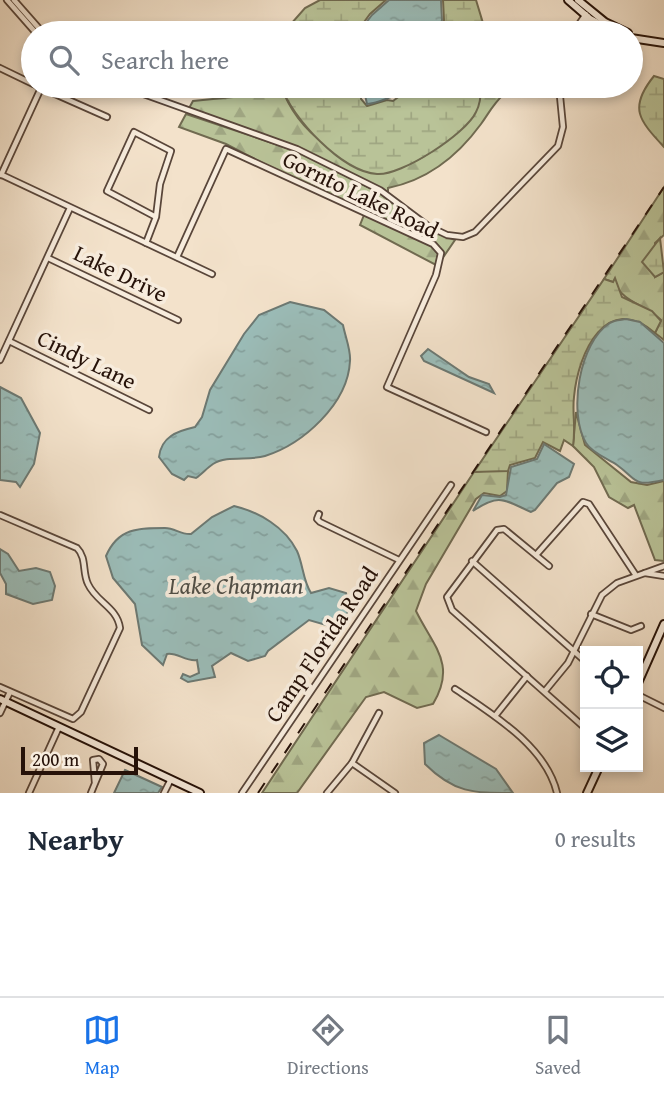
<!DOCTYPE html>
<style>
:root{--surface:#fff;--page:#f2f2f3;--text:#1f2937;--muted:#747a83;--line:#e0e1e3;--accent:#1a73e8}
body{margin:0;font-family:"Gentium Book Plus",serif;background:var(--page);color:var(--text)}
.controls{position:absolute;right:21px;bottom:21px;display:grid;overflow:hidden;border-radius:0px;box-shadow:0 4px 10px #0003}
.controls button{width:63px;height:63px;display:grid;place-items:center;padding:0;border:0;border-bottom:2px solid var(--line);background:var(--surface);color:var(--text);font:35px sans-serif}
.scale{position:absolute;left:21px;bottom:18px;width:117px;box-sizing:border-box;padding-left:7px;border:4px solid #261209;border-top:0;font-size:19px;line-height:24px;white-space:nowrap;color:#261209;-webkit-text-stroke:5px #f7ecdd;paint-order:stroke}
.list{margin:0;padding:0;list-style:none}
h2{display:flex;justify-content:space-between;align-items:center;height:91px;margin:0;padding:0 28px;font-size:30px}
h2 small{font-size:23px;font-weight:400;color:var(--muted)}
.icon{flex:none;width:38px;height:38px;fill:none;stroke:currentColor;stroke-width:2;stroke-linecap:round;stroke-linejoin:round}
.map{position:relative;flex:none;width:664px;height:793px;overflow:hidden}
.search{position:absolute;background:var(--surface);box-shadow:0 4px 10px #0003;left:21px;right:21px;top:21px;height:77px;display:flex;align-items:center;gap:18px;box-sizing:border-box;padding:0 24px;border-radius:38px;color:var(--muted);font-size:26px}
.sheet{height:203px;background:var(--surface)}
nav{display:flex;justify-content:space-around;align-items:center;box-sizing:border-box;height:98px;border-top:2px solid var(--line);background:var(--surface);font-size:19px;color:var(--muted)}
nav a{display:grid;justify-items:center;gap:4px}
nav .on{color:var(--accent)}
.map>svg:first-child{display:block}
</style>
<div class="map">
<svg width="664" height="793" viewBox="0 0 664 793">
<defs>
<pattern id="forest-firs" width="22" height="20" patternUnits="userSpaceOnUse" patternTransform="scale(1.75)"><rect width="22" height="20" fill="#b9c398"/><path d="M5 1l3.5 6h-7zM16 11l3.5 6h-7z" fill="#9fa682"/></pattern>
<pattern id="wetland-marsh" width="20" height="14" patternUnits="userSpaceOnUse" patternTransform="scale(1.75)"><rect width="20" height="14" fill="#b9c398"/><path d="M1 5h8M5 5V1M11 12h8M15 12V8" fill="none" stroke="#9fa682"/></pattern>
<pattern id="water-ripples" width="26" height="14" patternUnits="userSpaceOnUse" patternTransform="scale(1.75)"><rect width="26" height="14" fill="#9bbdb9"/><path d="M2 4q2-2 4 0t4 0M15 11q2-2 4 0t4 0" fill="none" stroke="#85a19e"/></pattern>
</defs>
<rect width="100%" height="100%" fill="#f3e2cb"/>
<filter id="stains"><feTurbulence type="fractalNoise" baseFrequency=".00286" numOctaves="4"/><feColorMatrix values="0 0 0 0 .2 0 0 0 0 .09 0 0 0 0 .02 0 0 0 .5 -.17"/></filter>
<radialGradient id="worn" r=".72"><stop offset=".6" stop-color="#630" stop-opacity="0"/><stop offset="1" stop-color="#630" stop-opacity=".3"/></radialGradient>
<g fill="url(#forest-firs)" stroke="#706a50" stroke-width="2">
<path d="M249,86H281C297,132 345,169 395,168C408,168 428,154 438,147C455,135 469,109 481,92V86H503L504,94C493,104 489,113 481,124C457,157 428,180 388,188V193L297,147L188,110L193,101L233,97Z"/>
<polygon points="186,114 296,151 378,192 431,230 455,240 442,259 442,252 434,242 299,182 226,144 179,127"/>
<path d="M664,187V235L655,243V277L664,272V340L655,333L661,320C642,302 627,305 613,282L604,279Z"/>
<polygon points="364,215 432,245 438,254 436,265 360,225"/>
<polygon points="576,412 585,445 631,482 647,485 664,481 664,561 655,560 634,505 628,508 609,497 594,467 573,446"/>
<path d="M492,470L508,471L507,491L500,496L484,493L476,499L426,584L416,611C433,646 457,664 433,704L417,708L384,692L366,697L297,793H262L474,472Z"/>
</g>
<g fill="url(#wetland-marsh)" stroke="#706a50" stroke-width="2">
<polygon points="320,0 386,0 370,14 356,33 283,33 305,8"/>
<polygon points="443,0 476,0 486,33 439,33 444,20"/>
<path d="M654,76L664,79V147C639,120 628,108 654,76Z"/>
<path d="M281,86H361V99L367,106L387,100L393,101L401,95H414L425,86H481C481,94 480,105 476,112C466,134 401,176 377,174C342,172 292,118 281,86Z"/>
<polygon points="660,238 664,272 655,277 642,262"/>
<path d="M615,278L622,297L652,311L661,321L655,333C607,291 578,352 574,397C572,413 576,426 573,446L564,440L560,451L543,442L535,458L510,465L508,471L474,472L604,279L613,282Z"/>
</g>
<g fill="url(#water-ripples)" stroke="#6c7973" stroke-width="2">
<polygon points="389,0 441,0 442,20 437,33 358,33 372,15"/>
<path d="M363,86H423L413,94C395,91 384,103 367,104Z"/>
<path d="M290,302L324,310L343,325C345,336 351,350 350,361C348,404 303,444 265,456C249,461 227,455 213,464C207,468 202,474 196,478L188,476L184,480L172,474L159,457C161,437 177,431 195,427L202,417L210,390L244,334L259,315Z"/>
<path d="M626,319L640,322L664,343V480C632,487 639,481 617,465C608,459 592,453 586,443C568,413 579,342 610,323C614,320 621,320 626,319Z"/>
<polygon points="428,349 469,377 489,384 494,393 424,361 421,356"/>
<polygon points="0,387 21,398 40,433 34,464 20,487 16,482 0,480"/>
<path d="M544,444L574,464L569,477L557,483L535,510L531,512C504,500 500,493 473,511L482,495L500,497L506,495L511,467L537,459Z"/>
<path d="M234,506C259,512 285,527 297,551C303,564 303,581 311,593L329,588L346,593C349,603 349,618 342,626L333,627L309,620L268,651L265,656L248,661L231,653L212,666L215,677L188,682L181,678L183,674L190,677L199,673L197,660C186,662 177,652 167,654L163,665L142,645L135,604L113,578L106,556C118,528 138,528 165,528C175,528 181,535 191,534L212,517Z"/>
<polygon points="0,549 8,554 19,571 36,568 50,572 55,586 52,600 33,604 6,594 6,584 0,573"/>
<path d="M439,735L496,769L513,793C473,793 454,793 425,764L424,743Z"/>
<polygon points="125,770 162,787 158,793 114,793"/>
</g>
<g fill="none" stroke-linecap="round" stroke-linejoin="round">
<g stroke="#59463a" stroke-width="8">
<g id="street">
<polyline points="7,0 36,33"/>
<polyline points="14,0 43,33"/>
<polyline points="573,33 586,14"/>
<polyline points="580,33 588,16"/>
<polyline points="0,68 33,84"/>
<polyline points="37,86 107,117"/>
<polyline points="121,86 297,149 380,190 428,226 447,235 463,237 475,232 558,146 563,127 559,86"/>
<polyline points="0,174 212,274"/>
<polyline points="1,175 41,88"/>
<polyline points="146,243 156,217 160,184 171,151 134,132 107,191 156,217"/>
<polyline points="177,257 226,149 433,244 441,253 436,275 387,387 486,432"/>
<polyline points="48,258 178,320"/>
<polyline points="9,341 149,410"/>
<polyline points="0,360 70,208"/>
<polyline points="319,514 317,519 320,522 399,560"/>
<path d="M0,515L77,548C87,558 82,572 88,584C96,602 117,607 120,628L81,712L73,719L0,687"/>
<polyline points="536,555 583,502 589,504 635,574"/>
<polyline points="472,561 585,661"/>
<polyline points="549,566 504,529 497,530 447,597 452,610 585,728"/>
<polyline points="645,573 664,576"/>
<polyline points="591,614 631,630 641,626"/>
<path d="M455,689C492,714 546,746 557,793"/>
<polyline points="545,691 568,663 602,595 617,583 664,566"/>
<polyline points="638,695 664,708"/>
<polyline points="0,713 10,692"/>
<polyline points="495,716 527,676"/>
<polyline points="352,763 395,793"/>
<polyline points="29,793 59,727"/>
<path d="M91,793C95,783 99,774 103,764L99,759L93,760L95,783"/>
<polyline points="164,793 171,779"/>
<polyline points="242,793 451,485"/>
<polyline points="327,793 352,763 379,713"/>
</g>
</g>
<g stroke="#261209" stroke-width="10">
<g id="secondary">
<polyline points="568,0 590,19 616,33"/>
<polyline points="578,0 605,22 628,33"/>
<polyline points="631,38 664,43"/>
<polyline points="638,683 664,624"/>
<polyline points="0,699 200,793"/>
<polyline points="587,793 599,767"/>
</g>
</g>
<use href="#street" stroke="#f7ecdd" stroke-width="4.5"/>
<use href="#secondary" stroke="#f7ecdd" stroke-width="6"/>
<polyline stroke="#261209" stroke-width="2" stroke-dasharray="12 12" stroke-linecap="butt" points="258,793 664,187"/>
</g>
<g text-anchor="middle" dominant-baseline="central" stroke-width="7" stroke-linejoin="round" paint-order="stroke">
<g font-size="23" fill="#261209" stroke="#f7ecdd">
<text transform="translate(361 194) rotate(26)">Gornto Lake Road</text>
<text transform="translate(121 273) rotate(26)">Lake Drive</text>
<text transform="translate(87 359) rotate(26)">Cindy Lane</text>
<text transform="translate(321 644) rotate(-56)">Camp Florida Road</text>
</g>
<g font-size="24" font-style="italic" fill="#4f4e47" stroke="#f7ecdd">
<text x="236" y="585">Lake Chapman</text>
</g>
</g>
<rect width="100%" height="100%" filter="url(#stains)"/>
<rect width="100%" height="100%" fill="url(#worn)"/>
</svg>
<div class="controls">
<button><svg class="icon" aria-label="locate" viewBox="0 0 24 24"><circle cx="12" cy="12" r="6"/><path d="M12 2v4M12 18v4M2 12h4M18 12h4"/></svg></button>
<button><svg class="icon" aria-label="layers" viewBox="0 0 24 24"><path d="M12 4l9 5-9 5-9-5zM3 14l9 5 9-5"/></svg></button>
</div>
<div class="scale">200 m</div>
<div class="search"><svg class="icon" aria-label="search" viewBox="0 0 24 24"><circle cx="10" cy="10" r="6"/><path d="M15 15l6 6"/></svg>Search here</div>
</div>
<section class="sheet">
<h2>Nearby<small>0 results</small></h2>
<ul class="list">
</ul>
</section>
<nav>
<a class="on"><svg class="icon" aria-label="map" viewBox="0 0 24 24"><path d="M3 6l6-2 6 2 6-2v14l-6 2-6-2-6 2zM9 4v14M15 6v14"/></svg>Map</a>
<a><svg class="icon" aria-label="directions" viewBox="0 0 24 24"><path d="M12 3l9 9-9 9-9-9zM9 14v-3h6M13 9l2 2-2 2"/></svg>Directions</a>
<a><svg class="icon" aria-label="saved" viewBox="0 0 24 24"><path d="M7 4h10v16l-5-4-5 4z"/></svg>Saved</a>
</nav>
